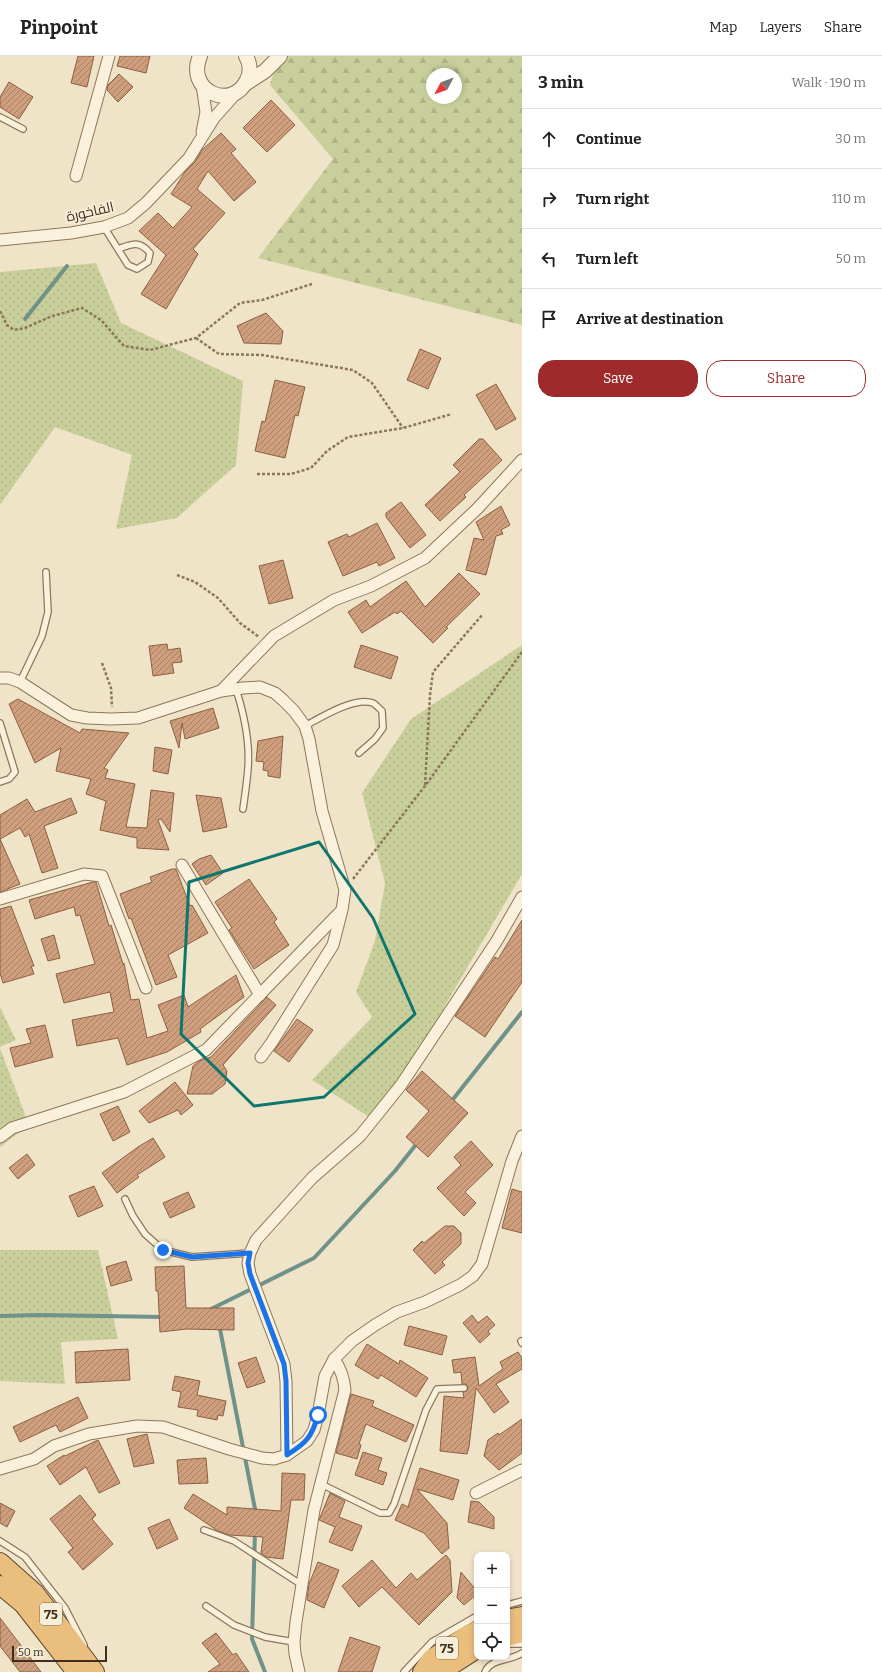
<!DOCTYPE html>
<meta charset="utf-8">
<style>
:root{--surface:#fff;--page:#f6f6f6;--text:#222;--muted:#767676;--line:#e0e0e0;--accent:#9e2a2b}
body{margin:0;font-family:Bitter,Cairo,serif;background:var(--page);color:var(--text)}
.controls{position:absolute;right:12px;bottom:12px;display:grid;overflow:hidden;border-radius:8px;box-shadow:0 2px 6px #0003}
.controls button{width:36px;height:36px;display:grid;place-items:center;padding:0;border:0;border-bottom:1px solid var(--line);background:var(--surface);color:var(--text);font:20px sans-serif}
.compass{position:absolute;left:426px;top:12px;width:36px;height:36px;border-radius:50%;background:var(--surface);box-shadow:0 2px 6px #0003;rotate:229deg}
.scale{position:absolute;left:12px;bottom:10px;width:95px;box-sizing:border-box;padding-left:4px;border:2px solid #3d2e20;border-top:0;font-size:11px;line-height:14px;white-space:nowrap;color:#3d2e20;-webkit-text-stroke:3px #f7eed8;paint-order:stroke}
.stop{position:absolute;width:12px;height:12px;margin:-9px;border:3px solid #1a73e8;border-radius:50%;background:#fff}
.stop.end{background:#1a73e8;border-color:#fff;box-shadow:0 1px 4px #0008}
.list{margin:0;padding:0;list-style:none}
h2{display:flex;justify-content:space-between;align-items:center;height:52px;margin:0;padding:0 16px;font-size:17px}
h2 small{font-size:13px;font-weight:400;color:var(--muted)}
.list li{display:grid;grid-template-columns:26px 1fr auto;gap:12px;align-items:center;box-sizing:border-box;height:60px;padding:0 16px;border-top:1px solid var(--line)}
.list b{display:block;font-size:15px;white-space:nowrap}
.list em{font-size:13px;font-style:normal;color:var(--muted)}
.actions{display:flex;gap:8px;padding:12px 16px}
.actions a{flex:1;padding:9px 0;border:1px solid var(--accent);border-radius:16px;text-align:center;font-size:14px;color:var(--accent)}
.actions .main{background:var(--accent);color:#fff}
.icon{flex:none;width:22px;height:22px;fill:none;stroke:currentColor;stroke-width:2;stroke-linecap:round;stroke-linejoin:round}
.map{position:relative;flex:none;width:522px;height:1616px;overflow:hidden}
header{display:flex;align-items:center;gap:24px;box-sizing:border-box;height:56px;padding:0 20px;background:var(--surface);border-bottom:1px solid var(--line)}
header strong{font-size:19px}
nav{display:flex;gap:22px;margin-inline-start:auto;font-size:14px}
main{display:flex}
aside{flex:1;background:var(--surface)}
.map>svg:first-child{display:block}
</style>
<header>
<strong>Pinpoint</strong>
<nav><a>Map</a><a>Layers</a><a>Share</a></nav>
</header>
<main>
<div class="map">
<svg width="522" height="1616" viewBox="0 0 522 1616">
<defs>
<pattern id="grass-dots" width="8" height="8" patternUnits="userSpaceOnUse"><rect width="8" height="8" fill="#c9cf9b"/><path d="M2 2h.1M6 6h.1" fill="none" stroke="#aeb285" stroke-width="1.8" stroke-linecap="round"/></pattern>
<pattern id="forest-firs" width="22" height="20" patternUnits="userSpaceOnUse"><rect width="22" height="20" fill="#c9cf9b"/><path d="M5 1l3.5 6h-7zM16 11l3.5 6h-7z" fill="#aeb285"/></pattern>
<pattern id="building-hatch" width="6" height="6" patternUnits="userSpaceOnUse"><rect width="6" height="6" fill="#cf9f7d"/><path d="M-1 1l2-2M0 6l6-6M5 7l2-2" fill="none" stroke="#a98266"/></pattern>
</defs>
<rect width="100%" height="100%" fill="#f0e4c8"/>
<g fill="url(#grass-dots)">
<polygon points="96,207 121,267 243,325 236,409 177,462 116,473 132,399 55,371 0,449 0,216"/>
<polygon points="522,589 522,818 377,1066 312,1024 372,961 356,936 375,885 385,827 362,737 411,663"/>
<polygon points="0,951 16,984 0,991"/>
<polygon points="0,992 29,1069 0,1091"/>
<polygon points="0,1194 98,1194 118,1283 61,1286 65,1328 0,1325"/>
</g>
<path fill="url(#forest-firs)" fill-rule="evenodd" d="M279,0H522V269L258,202L333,103L270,29ZM432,18H456V42H432Z"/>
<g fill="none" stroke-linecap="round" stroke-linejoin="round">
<g stroke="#6f938a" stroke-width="4">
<polyline points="25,263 67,210"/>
<polyline points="450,1047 522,956"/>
<polyline points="209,1254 314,1202 395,1115 418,1086"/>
<polyline points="0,1260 39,1259 164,1261"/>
<polyline points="219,1268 256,1458"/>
<polyline points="255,1475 252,1583 265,1616"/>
</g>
</g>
<g fill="url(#building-hatch)" stroke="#8d5f41">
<polygon points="78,0 94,0 87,31 71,27"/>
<polygon points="120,0 150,0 146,17 117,10"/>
<polygon points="119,18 133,31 118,46 107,34 108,29"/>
<polygon points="9,26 33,41 19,63 0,51 0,41"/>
<polygon points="271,44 295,69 267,96 243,72"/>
<polygon points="221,77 236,93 231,97 256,126 234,145 208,115 197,133 225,157 193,193 198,198 166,253 141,238 166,199 139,175 158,157 173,172 192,151 171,138 185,116 195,106 202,94"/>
<polygon points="266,257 283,275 281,288 244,287 237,270"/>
<polygon points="420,293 441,302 428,333 407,324"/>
<polygon points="275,324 305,331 298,360 295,359 285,402 255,395 262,365 265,366"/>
<polygon points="496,328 516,363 496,374 476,339"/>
<polygon points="479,383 483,383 502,404 464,439 466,441 440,465 425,449 460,416 453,409"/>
<polygon points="401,446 426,479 410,492 386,461 386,457"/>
<polygon points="501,450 510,469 501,474 503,478 496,480 486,519 466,514 474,482 484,484 476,466"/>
<polygon points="377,467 395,502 379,510 377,506 343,520 328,486 347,478 349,481"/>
<polygon points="283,504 293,542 269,548 259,510"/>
<polygon points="459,517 480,538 446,571 448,572 433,587 401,555 397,558 395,556 362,577 348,556 366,544 370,551 406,525 425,551"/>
<polygon points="167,588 168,594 180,592 182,606 172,607 174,617 153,620 149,590"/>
<polygon points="361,589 398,601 391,623 354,611"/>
<polygon points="18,643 80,677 82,673 129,677 104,712 108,714 105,722 135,728 126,771 147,772 151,734 174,737 170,776 161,763 158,764 169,794 137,792 137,782 100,774 106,745 86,738 91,723 56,715 61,692 35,707 9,648"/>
<polygon points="213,652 219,672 185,683 182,667 179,692 170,665"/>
<polygon points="283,680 280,722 268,720 268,715 263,714 264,706 256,705 258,685"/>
<polygon points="155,691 172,694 168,718 153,715"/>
<polygon points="196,739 221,742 227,771 203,776"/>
<polygon points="71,742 77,757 44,770 58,812 42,817 29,778 25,781 20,772 0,783 20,828 0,836 0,759 27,743 35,756"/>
<polygon points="211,799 223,817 206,829 192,808 199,803"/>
<polygon points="172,813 176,813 190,850 192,849 208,877 168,899 177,921 156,929 131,862 129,863 120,838 152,826 150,821"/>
<polygon points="249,823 277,863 274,866 289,889 254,913 229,874 232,872 215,846"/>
<polygon points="93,826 96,826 109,870 111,869 123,908 124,907 131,944 139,943 147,982 168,975 158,949 184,939 188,951 236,919 244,941 200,973 201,976 167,996 127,1009 118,982 77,990 72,964 114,956 110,936 64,947 56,918 95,908 80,859 76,860 74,851 35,863 29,844"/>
<polygon points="11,850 34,910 31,910 34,918 3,927 0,917 0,853"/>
<polygon points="522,864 522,926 485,981 455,960 495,901 498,903"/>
<polygon points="54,879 60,902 48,905 41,883"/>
<polygon points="267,941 276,949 223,1009 227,1015 225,1028 212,1038 187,1038 193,1010 199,1005 211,1001"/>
<polygon points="297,963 313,974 289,1006 274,995"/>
<polygon points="45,969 53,1001 15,1011 10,992 31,987 26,973"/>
<polygon points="422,1015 468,1057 428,1101 406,1081 429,1055 406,1034"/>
<polygon points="175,1026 193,1049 181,1059 178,1054 149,1067 139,1055"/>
<polygon points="118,1050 130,1076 113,1085 100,1058"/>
<polygon points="153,1082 165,1101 137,1119 139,1121 117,1137 102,1117 138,1091"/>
<polygon points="471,1085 493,1109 465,1136 476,1147 464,1160 437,1132 461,1109 454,1101"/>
<polygon points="27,1098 35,1109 18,1123 9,1112"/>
<polygon points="94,1130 103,1150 78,1161 69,1140"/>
<polygon points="512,1133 522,1136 522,1177 502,1172"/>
<polygon points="188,1136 195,1151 170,1162 163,1147"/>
<polygon points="445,1170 454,1170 461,1177 461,1188 442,1206 445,1209 435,1218 413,1194 422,1185 424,1187"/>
<polygon points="126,1205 132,1224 111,1230 106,1211"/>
<polygon points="184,1210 186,1252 234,1252 234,1274 187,1273 160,1276 158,1235 156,1235 155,1211"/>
<polygon points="472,1259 478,1267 487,1260 495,1269 488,1275 490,1278 480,1287 463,1267"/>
<polygon points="409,1270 447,1280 442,1299 404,1289"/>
<polygon points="367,1288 399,1308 400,1304 428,1322 416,1341 381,1319 378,1323 355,1309"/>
<polygon points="128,1293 130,1324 76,1327 75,1296"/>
<polygon points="518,1296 522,1302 522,1313 496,1328 509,1346 494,1357 476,1332 469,1391 467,1398 440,1395 444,1340 464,1342 463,1336 467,1335 468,1332 466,1328 462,1328 461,1316 454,1317 452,1304 475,1301 479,1330 503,1313 500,1306"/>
<polygon points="256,1301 265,1326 247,1332 238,1307"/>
<polygon points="175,1320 200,1325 197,1339 226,1345 223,1360 218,1359 217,1364 197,1360 198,1354 178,1351 181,1336 172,1334"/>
<polygon points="351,1338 374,1345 372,1350 414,1369 406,1386 366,1368 359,1388 361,1389 357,1403 336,1397"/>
<polygon points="78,1341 88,1362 60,1376 56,1369 20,1386 13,1371"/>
<polygon points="522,1363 522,1397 499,1414 484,1400 488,1384 498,1377 499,1379"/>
<polygon points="147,1378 154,1407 134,1411 127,1383"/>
<polygon points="98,1384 120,1427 99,1437 86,1411 60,1429 47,1410 64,1399 65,1400"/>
<polygon points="363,1396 382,1402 378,1414 387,1417 383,1429 355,1419"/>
<polygon points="206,1402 208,1427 179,1428 177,1404"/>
<polygon points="420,1412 459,1424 453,1444 417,1433 447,1467 449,1492 442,1498 424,1477 395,1464 402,1448 408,1451"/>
<polygon points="282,1417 305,1418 304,1444 291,1444 283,1503 266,1501 261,1497 263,1481 229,1479 218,1475 184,1452 193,1438 227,1459 227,1451 281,1455"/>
<polygon points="330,1437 345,1445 339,1461 362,1470 352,1495 329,1486 335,1471 319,1464"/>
<polygon points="80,1439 96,1459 92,1463 113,1488 83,1514 68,1496 73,1492 50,1463"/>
<polygon points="471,1445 479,1446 494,1461 494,1473 468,1466"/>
<polygon points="0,1447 15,1455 7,1471 0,1467"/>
<polygon points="169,1463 178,1483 157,1493 148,1472"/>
<polygon points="446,1499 450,1504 452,1536 419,1569 382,1531 359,1551 342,1530 372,1504 396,1532 411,1517 417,1524"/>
<polygon points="318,1506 339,1514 324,1552 307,1544 309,1528"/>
<polygon points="461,1516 477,1535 477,1538 464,1549 457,1542"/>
<polygon points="0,1562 32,1604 41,1616 20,1616 0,1590"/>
<polygon points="216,1577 233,1599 236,1597 249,1616 208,1616 220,1608 202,1587"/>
<polygon points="350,1581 380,1591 372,1616 338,1616"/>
</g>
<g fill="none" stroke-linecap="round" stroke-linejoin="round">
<g stroke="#8d765c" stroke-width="8">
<g id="service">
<polyline points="0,61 23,73"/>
<path d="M104,171L128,209L137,213L148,206L150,197C139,184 132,188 118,193"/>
<polyline points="20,626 42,580 48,556 46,516"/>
<path d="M236,633C244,658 250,686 248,712C247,726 245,739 243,753"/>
<polyline points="0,667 15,716 9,723 0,726"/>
<path d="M305,670C320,662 355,640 373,647C376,649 380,653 382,655L383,672L375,683L359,697"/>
<polyline points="125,1143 133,1160 145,1178 163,1194 192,1201 250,1197"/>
<polyline points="521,1285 522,1287"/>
<polyline points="321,1428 380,1457 389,1457 394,1448 426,1354 437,1333 464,1332"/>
<polyline points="204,1474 234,1485 302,1529"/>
<polyline points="0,1485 25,1501 65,1552 84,1589"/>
<polyline points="507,1549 522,1545"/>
<polyline points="206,1550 234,1569 265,1581 294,1586"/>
<polyline points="509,1588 522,1588"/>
<polyline points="404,1616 432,1586 477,1560"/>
<path d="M485,1616C491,1602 511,1605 522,1597"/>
</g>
</g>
<g stroke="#8d765c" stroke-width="13">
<g id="minor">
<polyline points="202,76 206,56 202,29"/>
<polyline points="76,120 109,0"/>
<polyline points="0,184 71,177 104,171 128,162 146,147 189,102 214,62 238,35"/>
<polyline points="0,622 9,622 20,626 71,659 87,662 111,663 138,662 221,635 243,632 260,631 275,637 283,644 294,655 305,670 309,683 322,755 345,834 342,854 333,889 272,986 261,1001"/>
<polyline points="221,635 274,580 334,544 371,530 425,502 478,452 522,404"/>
<polyline points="182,809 260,939"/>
<polyline points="0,843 84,818 102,820 146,932"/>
<polyline points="0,1081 12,1072 124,1036 206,994 341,855"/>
<polyline points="287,1399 286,1325 284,1308 250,1218 248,1207 250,1197 256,1184 312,1122 360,1080 401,1029 496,886 522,841"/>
<polyline points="0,1413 34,1403 54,1390 89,1378 137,1370 163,1371 229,1393 262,1402 274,1403 287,1399 307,1385 314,1374 318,1359 325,1320 334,1303 352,1285 375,1269 397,1256 425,1246 460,1229 473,1220 482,1208 512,1105 522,1080"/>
<polyline points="476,1437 522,1414"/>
<path d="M299,1616L295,1598L294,1586L296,1566L314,1454L345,1334C344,1322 341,1313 334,1303"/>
</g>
</g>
<g stroke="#8d765c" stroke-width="16">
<g id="tertiary">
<path d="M200,0C185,35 232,56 247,24C251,16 250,7 246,0"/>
<polyline points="245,28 265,15 280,0"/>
</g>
</g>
<g stroke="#5b4430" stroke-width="20">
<g id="trunk">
<polyline points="0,1506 35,1537 95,1616"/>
<polyline points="0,1529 23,1548 76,1616"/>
<polyline points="507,1563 522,1560"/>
<polyline points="507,1581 522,1577"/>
<polyline points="422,1616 431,1603 467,1579 477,1574"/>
<polyline points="441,1616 477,1593"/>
</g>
</g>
<g stroke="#8d765c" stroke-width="2.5" stroke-dasharray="3 2" stroke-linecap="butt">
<polyline points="0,255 7,269 14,274 25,272 52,260 82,252 101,264 124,290 150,294 196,282 240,247 262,244 312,228"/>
<polyline points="196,282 219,298 262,299 353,314 372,327 403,372"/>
<polyline points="257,418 291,418 311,412 327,395 348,381 403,372 452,358"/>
<polyline points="177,519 195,526 218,542 240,567 259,581"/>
<polyline points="102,607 111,632 112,651"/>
<polyline points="425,729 430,639 433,616 483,558"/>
<polyline points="353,823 425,730 522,596"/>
</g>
<use href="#service" stroke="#faf1dc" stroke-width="5.5"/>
<use href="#minor" stroke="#faf1dc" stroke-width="11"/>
<use href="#tertiary" stroke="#faf1dc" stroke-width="14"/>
<use href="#trunk" stroke="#eabe7c" stroke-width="18"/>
</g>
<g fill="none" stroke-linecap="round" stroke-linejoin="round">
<path stroke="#1a73e8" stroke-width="5" d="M163,1194L192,1201L250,1197L248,1207L250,1218L284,1308L286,1325L287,1399C306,1387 312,1381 318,1359"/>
</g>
<path fill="none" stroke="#0f766e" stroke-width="3" stroke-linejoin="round" d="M319,786L373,862L415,958L324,1041L254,1050L181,978L189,826Z"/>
<g text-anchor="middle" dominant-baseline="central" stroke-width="4" stroke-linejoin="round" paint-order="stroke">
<g fill="#f7eed8" stroke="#756857" stroke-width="1">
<rect x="40" y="1547" width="22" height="22" rx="3"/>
<rect x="436" y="1581" width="22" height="22" rx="3"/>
</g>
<g font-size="13" font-weight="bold" fill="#3d2e20">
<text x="51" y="1558">75</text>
<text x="447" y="1592">75</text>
</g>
<g font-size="14" fill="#3d2e20" stroke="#f7eed8">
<text transform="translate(90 156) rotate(-13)">الفاخورة</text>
</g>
</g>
</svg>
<div class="controls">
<button>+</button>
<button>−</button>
<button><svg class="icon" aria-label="locate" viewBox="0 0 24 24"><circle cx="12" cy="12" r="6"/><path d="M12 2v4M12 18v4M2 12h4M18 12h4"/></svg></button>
</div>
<svg class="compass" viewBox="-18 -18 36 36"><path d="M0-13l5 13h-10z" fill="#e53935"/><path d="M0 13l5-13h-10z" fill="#767676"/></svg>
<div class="scale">50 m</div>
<div class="stop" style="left:318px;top:1359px"></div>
<div class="stop end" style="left:163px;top:1194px"></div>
</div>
<aside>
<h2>3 min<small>Walk · 190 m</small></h2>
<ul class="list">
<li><svg class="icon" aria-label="ahead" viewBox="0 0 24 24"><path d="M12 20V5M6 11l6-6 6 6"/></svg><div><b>Continue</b></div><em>30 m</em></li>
<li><svg class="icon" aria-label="right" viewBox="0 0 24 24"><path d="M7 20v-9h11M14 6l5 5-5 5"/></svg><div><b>Turn right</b></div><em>110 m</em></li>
<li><svg class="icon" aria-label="left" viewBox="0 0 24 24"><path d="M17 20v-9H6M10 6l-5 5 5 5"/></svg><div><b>Turn left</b></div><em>50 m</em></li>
<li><svg class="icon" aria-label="arrive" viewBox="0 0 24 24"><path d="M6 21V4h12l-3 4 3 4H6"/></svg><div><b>Arrive at destination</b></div></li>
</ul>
<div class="actions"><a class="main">Save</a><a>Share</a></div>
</aside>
</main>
